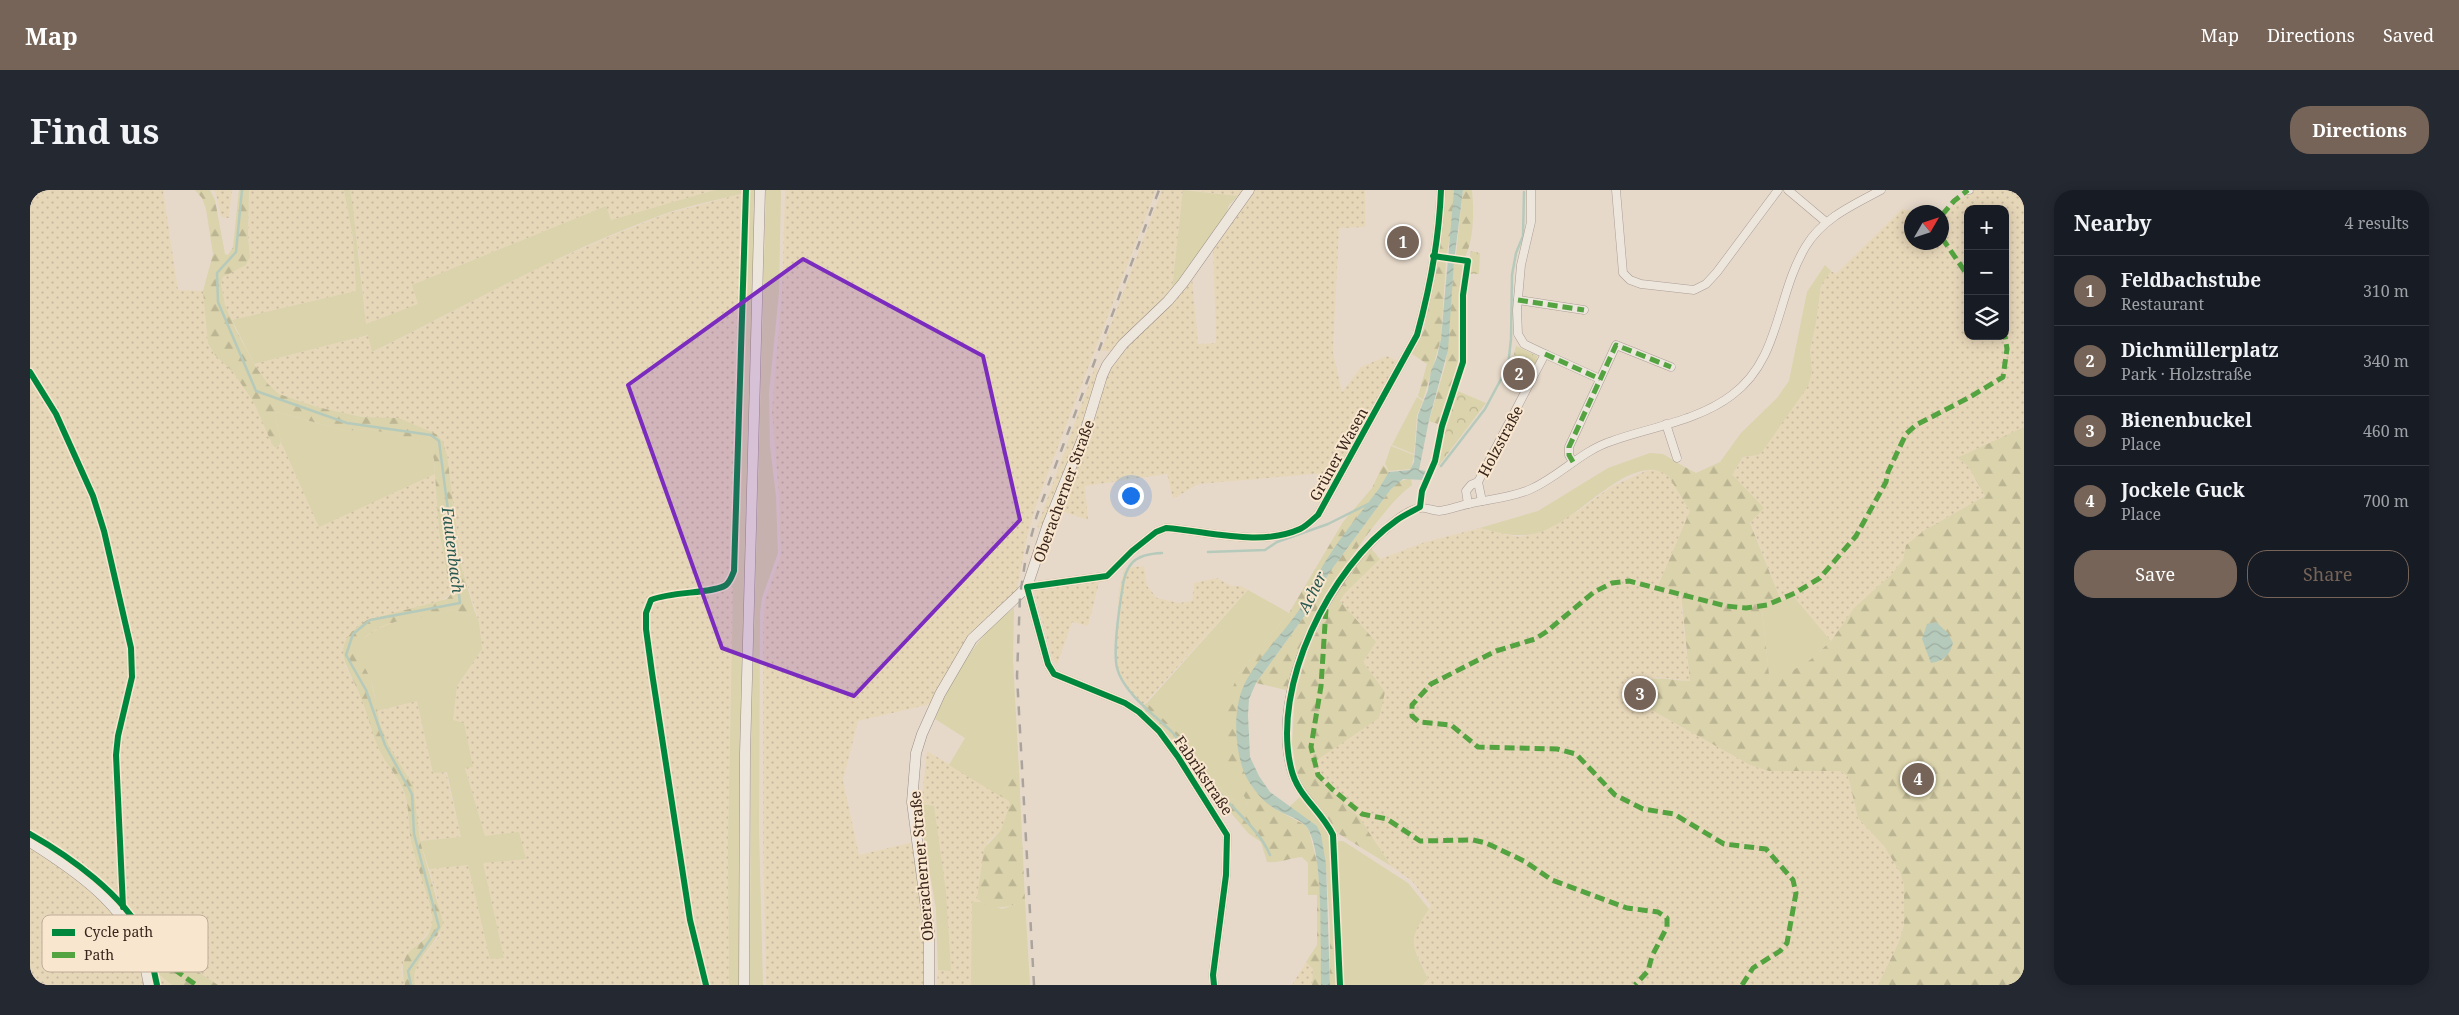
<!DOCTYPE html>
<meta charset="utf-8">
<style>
:root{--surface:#171b24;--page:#242831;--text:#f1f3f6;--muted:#9ea1a6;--line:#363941;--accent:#766458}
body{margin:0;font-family:"Noto Serif",serif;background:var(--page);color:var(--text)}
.controls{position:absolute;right:15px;top:15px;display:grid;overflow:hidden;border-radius:10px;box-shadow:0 2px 12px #0003}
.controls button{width:45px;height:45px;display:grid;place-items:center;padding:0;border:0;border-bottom:1px solid var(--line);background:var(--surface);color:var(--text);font:25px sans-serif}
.compass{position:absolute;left:1874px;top:15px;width:45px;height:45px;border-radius:50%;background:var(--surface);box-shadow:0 2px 12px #0003;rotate:51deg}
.you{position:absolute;left:1100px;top:305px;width:18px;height:18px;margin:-12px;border:4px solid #fff;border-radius:50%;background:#1a73e8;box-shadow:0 0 0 8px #1a73e833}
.badge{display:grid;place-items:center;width:32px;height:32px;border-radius:50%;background:var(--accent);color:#fff;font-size:16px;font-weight:700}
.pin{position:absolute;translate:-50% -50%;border:2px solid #fff;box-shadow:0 1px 5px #0006}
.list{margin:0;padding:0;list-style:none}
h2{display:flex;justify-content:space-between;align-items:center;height:65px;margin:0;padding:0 20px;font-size:21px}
h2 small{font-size:16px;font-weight:400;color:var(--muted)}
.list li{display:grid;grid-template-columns:32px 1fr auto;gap:15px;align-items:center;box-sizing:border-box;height:70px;padding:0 20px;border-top:1px solid var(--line)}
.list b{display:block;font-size:19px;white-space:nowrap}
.list p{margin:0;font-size:16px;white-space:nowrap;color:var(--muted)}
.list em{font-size:16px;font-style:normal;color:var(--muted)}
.actions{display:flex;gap:10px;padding:15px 20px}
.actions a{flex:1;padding:11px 0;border:1px solid var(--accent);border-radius:20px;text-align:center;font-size:18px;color:var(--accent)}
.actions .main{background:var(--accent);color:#fff}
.icon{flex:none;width:28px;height:28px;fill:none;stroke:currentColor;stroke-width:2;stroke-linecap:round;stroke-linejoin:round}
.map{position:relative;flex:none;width:1994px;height:795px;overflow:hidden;border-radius:20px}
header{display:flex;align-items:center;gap:30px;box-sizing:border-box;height:70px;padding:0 25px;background:var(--accent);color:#fff}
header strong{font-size:24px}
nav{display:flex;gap:28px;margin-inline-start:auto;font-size:18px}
.intro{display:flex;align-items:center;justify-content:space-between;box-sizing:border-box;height:120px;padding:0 30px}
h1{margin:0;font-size:35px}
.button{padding:12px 22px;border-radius:20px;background:var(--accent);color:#fff;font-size:18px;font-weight:700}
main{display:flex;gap:30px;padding:0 30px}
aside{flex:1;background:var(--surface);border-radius:20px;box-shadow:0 2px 12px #0003}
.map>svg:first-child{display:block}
</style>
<header>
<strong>Map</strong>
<nav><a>Map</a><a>Directions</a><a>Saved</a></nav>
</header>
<div class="intro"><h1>Find us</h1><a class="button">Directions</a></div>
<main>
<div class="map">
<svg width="1994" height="795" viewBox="0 0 1994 795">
<defs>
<pattern id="farmland-dots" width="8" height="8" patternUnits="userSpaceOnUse" patternTransform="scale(1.25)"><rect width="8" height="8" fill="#e7d7b9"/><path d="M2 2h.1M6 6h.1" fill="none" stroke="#c7b89e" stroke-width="1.8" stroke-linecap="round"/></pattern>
<pattern id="forest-firs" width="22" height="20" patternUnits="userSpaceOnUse" patternTransform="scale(1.25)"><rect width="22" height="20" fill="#dad3ab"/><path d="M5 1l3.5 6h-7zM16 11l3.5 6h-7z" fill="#bcb593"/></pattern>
<pattern id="park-crowns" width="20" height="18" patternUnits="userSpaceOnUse" patternTransform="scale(1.25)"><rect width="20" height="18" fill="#dad3ab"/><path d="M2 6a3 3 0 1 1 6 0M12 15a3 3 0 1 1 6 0" fill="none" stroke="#bcb593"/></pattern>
<pattern id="water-waves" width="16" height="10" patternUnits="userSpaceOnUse" patternTransform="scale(1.25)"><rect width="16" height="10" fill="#b6cabb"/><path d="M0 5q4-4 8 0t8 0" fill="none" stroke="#9dada0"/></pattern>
</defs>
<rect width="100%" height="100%" fill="#e6d9ca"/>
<g fill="url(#farmland-dots)" fill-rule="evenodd">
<polygon points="0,0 133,0 148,100 173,101 178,153 184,164 203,182 223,211 243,256 247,258 251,252 289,336 405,284 409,341 421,404 315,475 331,507 352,564 370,594 376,608 381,650 402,721 403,734 399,742 374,769 371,781 375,795 188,795 124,753 98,718 89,579 90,553 103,497 104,458 73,324 39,243 0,178"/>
<polygon points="184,0 202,0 199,28 191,27 187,8"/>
<polygon points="219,0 314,0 323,48 326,101 202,130 195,115 191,94 193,87 216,75 220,67 218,47"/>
<polygon points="320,0 685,0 581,30 576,16 382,95 389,114 336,134 329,66"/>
<polygon points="755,0 1126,0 1007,312 997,347 986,405 954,432 901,514 828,531 813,590 829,665 883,652 894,718 896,795 736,795 733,654 733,441 735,410 751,365 749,307 742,221 752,102"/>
<polygon points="1132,0 1153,0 1142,100 1081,161 1071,161"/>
<polygon points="1158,0 1214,0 1208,6"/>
<polygon points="1223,0 1335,0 1335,37 1309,38 1303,162 1312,202 1331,177 1357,166 1370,172 1308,282 1168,294 1143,309 1137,284 1055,296 1058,330 1028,320 1062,236 1075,190 1082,176 1089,165 1162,87 1168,154 1186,153 1183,59"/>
<path d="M1942,0H1994V237L1928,268L1938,276L1955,306L1895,340L1877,355L1873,370L1861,385L1824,418L1801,451L1763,406L1751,411L1702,285L1714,267L1728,265L1732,262L1782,182L1780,159L1786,133L1791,95L1794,88L1801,81L1806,84L1872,19L1897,22H1882V52H1912V24ZM1938,19H1975V146H1938Z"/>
<polygon points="714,3 702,379 696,393 686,397 624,406 616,411 614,427 647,663 658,728 674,795 385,795 383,787 385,777 410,745 408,711 399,679 438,675 460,768 474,768 453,673 496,668 455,646 435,577 442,577 423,531 427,496 452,459 449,432 431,375 417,265 369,229 332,227 287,217 249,204 238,194 224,174 339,145 343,162 512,76 588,43 636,24"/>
<polygon points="1065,177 1070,183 1060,219 1014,338 1007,337"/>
<polygon points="0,187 19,216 39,255 66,319 97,451 98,494 86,547 85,566 91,712 27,655 0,639"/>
<polygon points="1618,280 1631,281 1639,287 1660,321 1628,396 1650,403 1660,491 1626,487 1600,508 1720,575 1739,581 1810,581 1818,586 1828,628 1854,656 1870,682 1874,695 1874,735 1869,752 1848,795 1392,795 1398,788 1384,758 1384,740 1401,716 1382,691 1361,676 1329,627 1288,589 1283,575 1287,570 1355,502 1333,472 1346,452 1310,411 1314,404 1350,369 1395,352 1450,338 1489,347 1510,342 1548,321 1581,297"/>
<polygon points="1114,376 1117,396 1127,408 1149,413 1162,411 1164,393 1187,388 1201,396 1212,396 1218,400 1112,516 1096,496 1086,479 1086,466 1089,398 1095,378"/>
<polygon points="1070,389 1058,436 1042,432 1027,475 1023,470 1004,402 1007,398"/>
<polygon points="699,395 703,398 698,655 699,795 678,795 657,703 617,425 619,415 629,408 685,401"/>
<polygon points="387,511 403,583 416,582 431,647 390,651 383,595 360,558 350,534 347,521"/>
<polygon points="897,561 980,611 980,614 971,640 958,652 947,708 951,712 942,713 941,795 907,795 908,780 921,781 904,616 891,614"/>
<polygon points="0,656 67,705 84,725 107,764 115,795 0,795"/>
<polygon points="1276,772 1283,779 1282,795 1262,795"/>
<polygon points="126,782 142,795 128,795"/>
</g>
<g fill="#dad3ab">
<path d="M314,0H320L323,18L336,134L388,114L382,95L576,16L581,30L685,0H715L714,3C688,10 660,15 634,24C533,61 438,114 342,162L338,145L224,174L202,130L326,101L323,48Z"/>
<polygon points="718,0 726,0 710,795 699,795 698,655 703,398 699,395 705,383 708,332"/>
<polygon points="736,0 751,0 749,103 739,203 740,256 746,306 748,363 732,408 730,423 729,642 733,795 720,795 721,551"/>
<polygon points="1153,0 1208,6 1199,15 1194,29 1142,100"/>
<polygon points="1795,75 1801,81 1791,95 1786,133 1780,159 1782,182 1778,196 1732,262 1728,265 1713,267 1702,285 1690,272 1711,243 1747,208 1759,191 1777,102"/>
<polygon points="1387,207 1393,211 1387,225 1384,264 1362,255"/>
<polygon points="247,222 316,241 338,239 390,250 398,255 404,269 405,284 289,337 251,252 245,224"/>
<polygon points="1361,256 1384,265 1381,279 1359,281 1355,274"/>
<path d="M1620,263L1633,264L1653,276L1639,287C1633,282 1627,279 1618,280C1582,283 1545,332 1507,343C1487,348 1470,343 1450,338L1508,321L1578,278Z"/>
<polygon points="1218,400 1259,423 1209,483 1217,611 1216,617 1211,617 1194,602 1148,543 1117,513"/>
<polygon points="1763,406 1801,451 1780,470 1740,495 1732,419"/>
<path d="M984,418L983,470L989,581L985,582L970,606L919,575L935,548L905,529C923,486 946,446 984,418Z"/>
<path d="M424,420L440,426L444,420L449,432L452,459L427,496L423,530L434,533L443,577L435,578L455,646L489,642L496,669L453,673L474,768L460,769L438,675L399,679L390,651L431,647L417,582L403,583L387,511L347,521C345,510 344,497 340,487C337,481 332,476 330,470C319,432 400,425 424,420Z"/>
<polygon points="1270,607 1294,634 1299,643 1306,737 1300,737 1296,674 1287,636 1259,617"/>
<polygon points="891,614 904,616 916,702 921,781 908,780 906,719 894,649"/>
<path d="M1309,651H1313L1378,693L1399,719C1376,752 1382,754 1398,789L1392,795H1311L1306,654Z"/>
<polygon points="995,711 1000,795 941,795 942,712 951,712 972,719"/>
</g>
<g fill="url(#forest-firs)">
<path d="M165,0H180L185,10L195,64L198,65L203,57L209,0H219L218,47L220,67L216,75L193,87L191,94L195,115L206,140L224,174L238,194L249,204L287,217L332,227L369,228L406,244L413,252L417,265L431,375L444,420L440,426L424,420L360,433L348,438L336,446L330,458V469L341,489L350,534L360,558L383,595L390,651L413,732C407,757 379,771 385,795H375C364,752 398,761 402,734C404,726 400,716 398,708C392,689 385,669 381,650C378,636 379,621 376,608C372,592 360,579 352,565C342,547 339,526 331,508C318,474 296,456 337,430L417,409L421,404L409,341L404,269L398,255L389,250L338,239L316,241L247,222L245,224L251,252L247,258L243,256L223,211L203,182L184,164L178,153L173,101L183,64L176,19L172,8Z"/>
<polygon points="1413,0 1424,0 1422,33 1417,64 1407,63"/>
<path d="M1433,0H1442C1444,21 1444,49 1435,67L1426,65Z"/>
<polygon points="1406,70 1416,71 1411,149 1393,210 1388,206 1397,174 1382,164 1394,140"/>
<polygon points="1424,72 1434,73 1429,136 1430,164 1411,235 1399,231 1416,173"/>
<path d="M1994,237V795H1848L1869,752L1874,735V695L1870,682L1854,656L1828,628L1818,586L1810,581H1739L1720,575L1600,508L1595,504C1621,481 1630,490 1660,491L1651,404L1628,396L1660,321L1639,287L1653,276L1666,283L1690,272L1734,318L1720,333L1751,411L1732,420L1740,494L1780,470L1801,451L1824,418L1861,385L1873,370L1876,355L1895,340L1955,306L1938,276L1927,268Z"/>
<path d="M1353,275L1359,282L1347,302L1303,360L1274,413L1208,517L1207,541L1210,570L1215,584L1222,597L1243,618L1275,635L1279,641L1287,672L1291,709V795H1282L1283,779L1276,772L1287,755V705H1278V673L1272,667C1259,668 1251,673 1237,672L1231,652L1219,644L1195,616L1178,604L1144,551L1119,527L1112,516L1117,513L1148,543L1194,602L1211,617H1216L1217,611L1198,579L1195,567V530L1199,506L1209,483L1259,423L1313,332L1342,298Z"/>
<path d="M1381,288L1382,295C1366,307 1355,322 1343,337C1304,388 1279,440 1256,500L1226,493L1281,417L1299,383L1361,299L1368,292Z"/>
<polygon points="1340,357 1350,369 1314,404 1310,411 1346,452 1333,472 1355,502 1349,528 1287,570 1283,575 1288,589 1329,627 1361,676 1309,644 1274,604 1266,579 1262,554 1265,502 1281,453 1313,391"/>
<path d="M989,581L995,711C979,717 961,723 947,708L954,659L971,640L980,614L979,611L970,606L985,582Z"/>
<polygon points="1300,737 1306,737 1307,795 1300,795"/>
<polygon points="116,744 124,753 188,795 142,795 126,782"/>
</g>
<g fill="url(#park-crowns)">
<polygon points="1441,61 1450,63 1449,84 1437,84"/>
<polygon points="1486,156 1507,166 1507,170 1491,201 1473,191 1481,177"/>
<polygon points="1423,199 1456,213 1409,275 1406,273"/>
</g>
<g fill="url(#water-waves)">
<path d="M1424,0H1433L1424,72L1418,160L1399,230L1389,280L1396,281L1394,290L1373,289L1361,299L1299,383L1281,417L1226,493L1219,509L1218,525L1220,567L1229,586L1240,602L1287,636L1291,645L1296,674L1300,795H1291C1290,765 1295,654 1275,635C1267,628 1254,624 1245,619C1233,612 1219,595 1214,582C1205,559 1203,524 1212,500C1223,471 1256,442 1273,414C1279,405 1282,393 1288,384C1304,355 1325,330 1345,304C1351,297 1354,289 1359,282L1380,280L1384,272L1388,225L1398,200L1401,181L1407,167L1411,149Z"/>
<path d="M1906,432L1918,443L1923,453C1919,466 1914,471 1901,473L1892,449L1897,434Z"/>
</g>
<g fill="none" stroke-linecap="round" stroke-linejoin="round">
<g stroke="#b6cabb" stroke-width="2.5">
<polyline points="212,0 206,62 187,83 188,112 226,201 317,233 401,245 409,251 430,413 340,430 323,444 316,465 336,500 355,555 382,604 384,644 409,737 378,781 381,795"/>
<polyline points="1411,276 1455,219 1478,176 1481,149 1482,85 1486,63 1493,46 1494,2"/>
<polyline points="1178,362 1235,360 1247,352 1298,334 1338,314"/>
<path d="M1132,363C1104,364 1095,374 1092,401C1089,420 1083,461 1087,478C1093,502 1124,525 1141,541C1157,558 1170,580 1185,598C1204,620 1229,639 1240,665"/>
</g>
<g stroke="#ab9e94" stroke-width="9">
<g id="street">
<polyline points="1586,0 1593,83 1600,90 1611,94 1664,100 1676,94 1687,82 1748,0"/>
<polyline points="1758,0 1796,32"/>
<polyline points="1938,0 1939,0"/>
<polyline points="1488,110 1554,120"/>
<polyline points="1515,164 1570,189"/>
<polyline points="1636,234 1647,268"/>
<polyline points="1543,272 1539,265 1539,257 1586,155 1641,177"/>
<polyline points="1448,292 1452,311"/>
<polyline points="1438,314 1436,301 1441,295 1448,292 1515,164 1494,154 1488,144 1487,120 1491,75 1501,32 1501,0"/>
<path d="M1303,645C1291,620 1268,606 1261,579C1240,501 1295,393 1352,342C1362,334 1376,320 1390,318C1396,317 1403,321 1409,321C1419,320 1428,316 1438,314C1459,309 1481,308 1501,299C1530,286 1551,261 1582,251C1621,237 1668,231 1702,205C1751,169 1746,105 1776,56C1793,28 1823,15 1851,0"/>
<path d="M1184,795L1183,785L1196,685L1197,645L1148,567L1129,541L1109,522L1095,513L1024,484L1018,474L997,397L1077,386L1102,361L1126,342L1136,338C1178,341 1230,357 1270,339C1277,336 1283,329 1288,325L1387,145C1400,98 1409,49 1411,0"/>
</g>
</g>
<g stroke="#9a8e84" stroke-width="11">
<g id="secondary">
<path d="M0,652C43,679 95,714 112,765C115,774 117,785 119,795"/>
<polyline points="714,795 715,564 730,0"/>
<polyline points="899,795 899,741 882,612 886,563 892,544 910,504 942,449 997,397 1018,334 1054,245 1072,186 1077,175 1093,154 1138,111 1153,93 1219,0"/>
</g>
</g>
<use href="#street" stroke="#ede6dd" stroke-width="8"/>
<use href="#secondary" stroke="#ede6dd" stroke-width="10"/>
<polyline stroke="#aba49d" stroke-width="2.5" stroke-dasharray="9 9" stroke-linecap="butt" points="1004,795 987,486 990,406 996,366 1007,325 1129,0"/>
<g stroke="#53a340" stroke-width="5" stroke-dasharray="10 5" stroke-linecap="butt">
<polyline points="1912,25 1924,11 1938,0"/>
<polyline points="1912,48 1938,86"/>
<polyline points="1488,110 1554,120"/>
<polyline points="1515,164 1570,189"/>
<polyline points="1543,272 1539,265 1539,257 1586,155 1641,177"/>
<polyline points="1296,419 1291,496 1281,557 1288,585 1302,599 1332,624 1357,629 1390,651 1443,650 1456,653 1494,671 1522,690 1597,718 1628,722 1637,728 1637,737 1622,766 1618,781 1605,795"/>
<polyline points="120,762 166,795"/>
<polyline points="1712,795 1723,778 1750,761 1757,753 1766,703 1763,690 1736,659 1694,654 1644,624 1613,619 1585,605 1546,564 1527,559 1448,557 1421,535 1389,532 1382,526 1382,515 1401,494 1466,461 1505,449 1516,442 1564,402 1582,393 1599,391 1696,416 1716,418 1737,415 1765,403 1790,388 1826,346 1856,292 1858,282 1876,244 1886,235 1940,207 1973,187 1977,159 1975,146"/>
</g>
<g stroke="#f8e6cf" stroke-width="9">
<g id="cycleway">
<polyline points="0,182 26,224 63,306 74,341 101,458 102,487 88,546 86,565 93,717"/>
<path d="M0,644C39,666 94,705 114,747C121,762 123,778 127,795"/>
<path d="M676,795L660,730L622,483L616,439V423L621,410C641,401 683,404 696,395C700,392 702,386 704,381L716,0"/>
<path d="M1184,795L1183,785L1196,685L1197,645L1148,567L1129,541L1109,522L1095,513L1024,484L1018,474L997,397L1077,386L1102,361L1126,342L1136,338C1178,341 1230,357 1270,339C1277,336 1283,329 1288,325L1387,145C1400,98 1409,49 1411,0"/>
<path d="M1310,795L1303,645C1291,620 1267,606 1261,578C1241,496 1300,377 1367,330C1374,325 1383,321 1390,317L1392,301L1405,271L1412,236L1433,172V105L1438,71L1403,66"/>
</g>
</g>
<use href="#cycleway" stroke="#00873e" stroke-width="6"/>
</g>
<path fill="#7b2cbf" fill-opacity="0.2" stroke="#7b2cbf" stroke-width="4" stroke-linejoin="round" d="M773,69L953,166L990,330L824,506L692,458L598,195Z"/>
<g text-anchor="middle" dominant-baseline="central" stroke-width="4" stroke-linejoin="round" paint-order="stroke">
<g font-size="15" fill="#39251b" stroke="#f8e6cf">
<text transform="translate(1470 251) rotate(-62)">Holzstraße</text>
<text transform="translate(1308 264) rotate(-61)">Grüner Wasen</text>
<text transform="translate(1033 301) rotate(-70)">Oberacherner Straße</text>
<text transform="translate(1174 585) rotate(56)">Fabrikstraße</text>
<text transform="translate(891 676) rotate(-95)">Oberacherner Straße</text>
</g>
<g font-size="16" font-style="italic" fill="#295a50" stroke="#f8e6cf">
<text transform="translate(423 360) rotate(83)">Fautenbach</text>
<text transform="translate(1282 402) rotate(-63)">Acher</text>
</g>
</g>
<rect x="12" y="725" width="166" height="57" rx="8" fill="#f8e6cf" stroke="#bfac99" stroke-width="1"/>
<rect x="22" y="739" width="23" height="7" fill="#00873e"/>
<rect x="22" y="762" width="23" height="6" fill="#53a340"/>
<g font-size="14" fill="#39251b">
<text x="54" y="747">Cycle path</text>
<text x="54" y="770">Path</text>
</g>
</svg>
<div class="controls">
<button>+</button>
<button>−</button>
<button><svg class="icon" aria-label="layers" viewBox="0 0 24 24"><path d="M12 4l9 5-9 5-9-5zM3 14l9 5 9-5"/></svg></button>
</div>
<svg class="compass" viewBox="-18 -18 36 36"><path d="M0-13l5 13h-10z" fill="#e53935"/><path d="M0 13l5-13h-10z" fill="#9ea1a6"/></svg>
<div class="you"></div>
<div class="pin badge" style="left:1373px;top:52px">1</div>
<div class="pin badge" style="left:1489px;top:184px">2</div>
<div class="pin badge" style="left:1610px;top:504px">3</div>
<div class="pin badge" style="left:1888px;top:589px">4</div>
</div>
<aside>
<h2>Nearby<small>4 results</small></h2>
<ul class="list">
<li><span class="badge">1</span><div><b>Feldbachstube</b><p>Restaurant</p></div><em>310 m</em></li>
<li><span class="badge">2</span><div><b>Dichmüllerplatz</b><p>Park · Holzstraße</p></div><em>340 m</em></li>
<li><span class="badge">3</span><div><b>Bienenbuckel</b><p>Place</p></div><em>460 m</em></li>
<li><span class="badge">4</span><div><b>Jockele Guck</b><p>Place</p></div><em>700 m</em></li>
</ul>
<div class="actions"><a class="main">Save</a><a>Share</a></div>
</aside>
</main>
